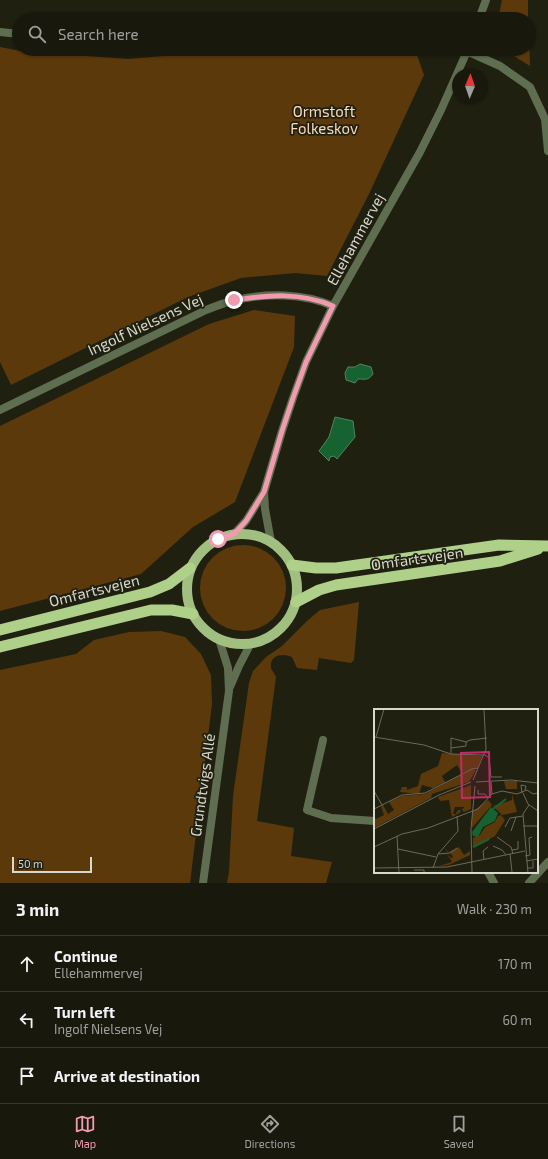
<!DOCTYPE html>
<meta charset="utf-8">
<style>
:root{--surface:#18180d;--page:#25251b;--text:#f1f3f6;--muted:#9fa09d;--line:#36372e;--accent:#f29aaf}
body{margin:0;font-family:"Exo 2",sans-serif;background:var(--page);color:var(--text)}
.compass{position:absolute;left:452px;top:68px;width:36px;height:36px;border-radius:50%;background:var(--surface);box-shadow:0 1px 3px #0004;rotate:2deg}
.scale{position:absolute;left:12px;bottom:10px;width:80px;box-sizing:border-box;padding-left:4px;border:2px solid #d8d8ce;border-top:0;font-size:11px;line-height:14px;white-space:nowrap;color:#d8d8ce;-webkit-text-stroke:3px #202011;paint-order:stroke}
.stop{position:absolute;width:12px;height:12px;margin:-9px;border:3px solid #f29aaf;border-radius:50%;background:#fff}
.stop.end{background:#f29aaf;border-color:#fff;box-shadow:0 1px 4px #0008}
.list{margin:0;padding:0;list-style:none}
h2{display:flex;justify-content:space-between;align-items:center;height:52px;margin:0;padding:0 16px;font-size:17px}
h2 small{font-size:13px;font-weight:400;color:var(--muted)}
.list li{display:grid;grid-template-columns:26px 1fr auto;gap:12px;align-items:center;box-sizing:border-box;height:56px;padding:0 16px;border-top:1px solid var(--line)}
.list b{display:block;font-size:15px;white-space:nowrap}
.list p{margin:0;font-size:13px;white-space:nowrap;color:var(--muted)}
.list em{font-size:13px;font-style:normal;color:var(--muted)}
.icon{flex:none;width:22px;height:22px;fill:none;stroke:currentColor;stroke-width:2;stroke-linecap:round;stroke-linejoin:round}
.map{position:relative;flex:none;width:548px;height:883px;overflow:hidden}
.search{position:absolute;background:var(--surface);box-shadow:0 1px 3px #0004;left:12px;right:12px;top:12px;height:44px;display:flex;align-items:center;gap:10px;box-sizing:border-box;padding:0 14px;border-radius:22px;color:var(--muted);font-size:15px}
.sheet{height:220px;background:var(--surface)}
nav{display:flex;justify-content:space-around;align-items:center;box-sizing:border-box;height:56px;border-top:1px solid var(--line);background:var(--surface);font-size:11px;color:var(--muted)}
nav a{display:grid;justify-items:center;gap:2px}
nav .on{color:var(--accent)}
.map>svg:first-child{display:block}
</style>
<div class="map">
<svg width="548" height="883" viewBox="0 0 548 883">
<rect width="100%" height="100%" fill="#202011"/>
<g fill="#5c390b">
<polygon points="502,0 528,0 528,19 498,19"/>
<polygon points="529,33 530,66 503,49 529,49"/>
<polygon points="0,47 20,51 128,59 246,49 384,49 417,55 424,75 369,194 327,276 295,273 241,278 188,297 11,385 0,362"/>
<polygon points="254,310 295,316 294,347 235,502 193,527 141,574 0,611 0,426 209,324"/>
<circle cx="243" cy="588" r="43"/>
<path d="M359,602L354,660L351,663L319,658L317,670L297,668L292,657C284,653 269,654 271,668C272,671 275,674 276,677L257,821L294,828L291,856L332,862L326,883H227L229,872L233,796L249,683L253,671L266,657L282,646L307,621L320,610Z"/>
<polygon points="161,631 185,637 201,654 211,675 212,704 190,883 0,883 0,670 76,654 94,640 129,632"/>
</g>
<g fill="#166230" stroke="#50855f">
<path d="M360,364L371,367L373,374C368,381 365,379 358,379L355,383L346,380L345,373L348,367H355Z"/>
<polygon points="335,417 353,421 355,437 337,459 334,456 330,457 329,461 319,451 329,437"/>
</g>
<g fill="none" stroke-linecap="round" stroke-linejoin="round">
<g stroke="#5f6e50" stroke-width="8">
<polyline points="0,32 19,34"/>
<polyline points="462,49 500,66 530,87 545,119 548,151"/>
<polyline points="323,740 307,810 331,818 375,821"/>
<polyline points="488,872 494,883"/>
<polyline points="529,883 548,862"/>
</g>
<g stroke="#5f6e50" stroke-width="8">
<polyline points="479,19 486,0"/>
<path d="M0,410L206,310C216,306 226,302 236,300C267,293 303,293 333,306"/>
<polyline points="264,493 265,509 271,542"/>
<polyline points="234,534 246,521 264,492 282,431 293,398 306,362 333,306 420,152 441,110 468,49"/>
<polyline points="230,687 239,666 251,643"/>
<polyline points="203,883 229,691 228,668 219,639"/>
</g>
<circle stroke="#a1bf80" stroke-width="10" cx="242" cy="589" r="55"/>
<g stroke="#aed089" stroke-width="11">
<polyline points="292,565 316,568 336,568 499,545 548,546"/>
<polyline points="296,602 319,590 336,585 500,561 538,549"/>
<polyline points="0,630 150,592 169,584 190,568"/>
<polyline points="0,647 151,610 172,610 193,614"/>
</g>
</g>
<g fill="none" stroke-linecap="round" stroke-linejoin="round">
<path stroke="#f29aaf" stroke-width="5" d="M218,539L234,534L246,521L264,492L282,431L293,398L306,362L333,306C301,292 268,295 234,300"/>
</g>
<g text-anchor="middle" dominant-baseline="central" stroke-width="3.5" stroke-linejoin="round" paint-order="stroke">
<g font-size="15" fill="#fbdbbb" stroke="#202011">
<text x="324" y="111">Ormstoft<tspan x="324" dy="17">Folkeskov</tspan></text>
</g>
<g font-size="15" fill="#d8d8ce" stroke="#202011">
<text transform="translate(355 239) rotate(-61)">Ellehammervej</text>
<text transform="translate(145 324) rotate(-25)">Ingolf Nielsens Vej</text>
<text transform="translate(417 558) rotate(-8)">Omfartsvejen</text>
<text transform="translate(94 590) rotate(-14)">Omfartsvejen</text>
<text transform="translate(202 785) rotate(-82)">Grundtvigs Allé</text>
</g>
</g>
<g transform="translate(374 709)">
<rect width="164" height="164" fill="#202011"/>
<path d="M68,44L108,47L104,58L88,64L83,56L68,67L71,73L59,79L48,76L45,85L26,83L28,78H33V81L44,77L47,65L64,57ZM98,60L102,61L95,73L58,85L57,89L0,119V108L2,110L10,106L7,97L9,96L14,105L20,101L15,93L28,87L51,85ZM130,72H143V80H132ZM97,76V100L90,103L88,101L90,98H81L79,105H82L83,102L85,100L84,103L86,100L87,103L78,108L75,91L66,92L64,88ZM138,85L143,103L128,106L119,97L138,91ZM114,91L118,96L98,119V103ZM127,106L131,111L121,127L99,139V129L106,126L111,118L121,113L124,107ZM85,138L90,146L96,142V146L75,156L65,157L78,153L73,145L77,149L79,148L76,143L70,144L74,143L70,139L75,143Z" fill="#5c390b"/>
<path d="M117,98L124,104L121,112L109,118L104,128L99,127L98,123Z" fill="#166230"/>
<path fill="none" stroke="#166230" stroke-width="2" d="M119,100L132,90M99,138L115,130"/>
<path fill="none" stroke="#6a6a5d" stroke-width="1" d="M0,28L50,36L77,45L111,46M2,28L10,0M77,39V29L92,33M77,44V39L92,37V33L96,31L113,29M111,46L115,49L117,68H128M99,71L112,40L110,0M102,73L137,71L164,74M104,81V85H111L114,89M0,82L8,96M148,84L147,76L152,77L151,81M149,84L154,95L164,102M118,85L128,82L143,85L153,81L159,85L164,84M0,100L28,86L51,84L98,60L104,59M149,117H164M131,118L136,109L149,107M0,120L65,86L97,73M137,122L142,108M23,127L25,164M123,128L137,138L139,145M119,137L128,141L132,146M0,138L28,125L54,119L104,100L118,85L117,73M24,140L62,148M138,141L144,140V132M64,145L76,144L83,139M136,145L138,163M151,147L156,146L155,129L158,128M110,150L109,142L114,138M152,152L164,150M0,159L73,158L151,142M59,159L64,145L84,122L83,107M153,159H159V152M40,161H50V164M98,164L97,120L101,77M154,164L149,105L155,96"/>
<path fill="#c42b66" fill-opacity="0.15" stroke="#c42b66" stroke-width="2" d="M115,43L116,88L88,89L87,44Z"/>
<rect width="164" height="164" fill="none" stroke="#d8d8ce" stroke-width="2"/>
</g>
</svg>
<svg class="compass" viewBox="-18 -18 36 36"><path d="M0-13l5 13h-10z" fill="#e53935"/><path d="M0 13l5-13h-10z" fill="#9fa09d"/></svg>
<div class="scale">50 m</div>
<div class="stop" style="left:218px;top:539px"></div>
<div class="stop end" style="left:234px;top:300px"></div>
<div class="search"><svg class="icon" aria-label="search" viewBox="0 0 24 24"><circle cx="10" cy="10" r="6"/><path d="M15 15l6 6"/></svg>Search here</div>
</div>
<section class="sheet">
<h2>3 min<small>Walk · 230 m</small></h2>
<ul class="list">
<li><svg class="icon" aria-label="ahead" viewBox="0 0 24 24"><path d="M12 20V5M6 11l6-6 6 6"/></svg><div><b>Continue</b><p>Ellehammervej</p></div><em>170 m</em></li>
<li><svg class="icon" aria-label="left" viewBox="0 0 24 24"><path d="M17 20v-9H6M10 6l-5 5 5 5"/></svg><div><b>Turn left</b><p>Ingolf Nielsens Vej</p></div><em>60 m</em></li>
<li><svg class="icon" aria-label="arrive" viewBox="0 0 24 24"><path d="M6 21V4h12l-3 4 3 4H6"/></svg><div><b>Arrive at destination</b></div></li>
</ul>
</section>
<nav>
<a class="on"><svg class="icon" aria-label="map" viewBox="0 0 24 24"><path d="M3 6l6-2 6 2 6-2v14l-6 2-6-2-6 2zM9 4v14M15 6v14"/></svg>Map</a>
<a><svg class="icon" aria-label="directions" viewBox="0 0 24 24"><path d="M12 3l9 9-9 9-9-9zM9 14v-3h6M13 9l2 2-2 2"/></svg>Directions</a>
<a><svg class="icon" aria-label="saved" viewBox="0 0 24 24"><path d="M7 4h10v16l-5-4-5 4z"/></svg>Saved</a>
</nav>
